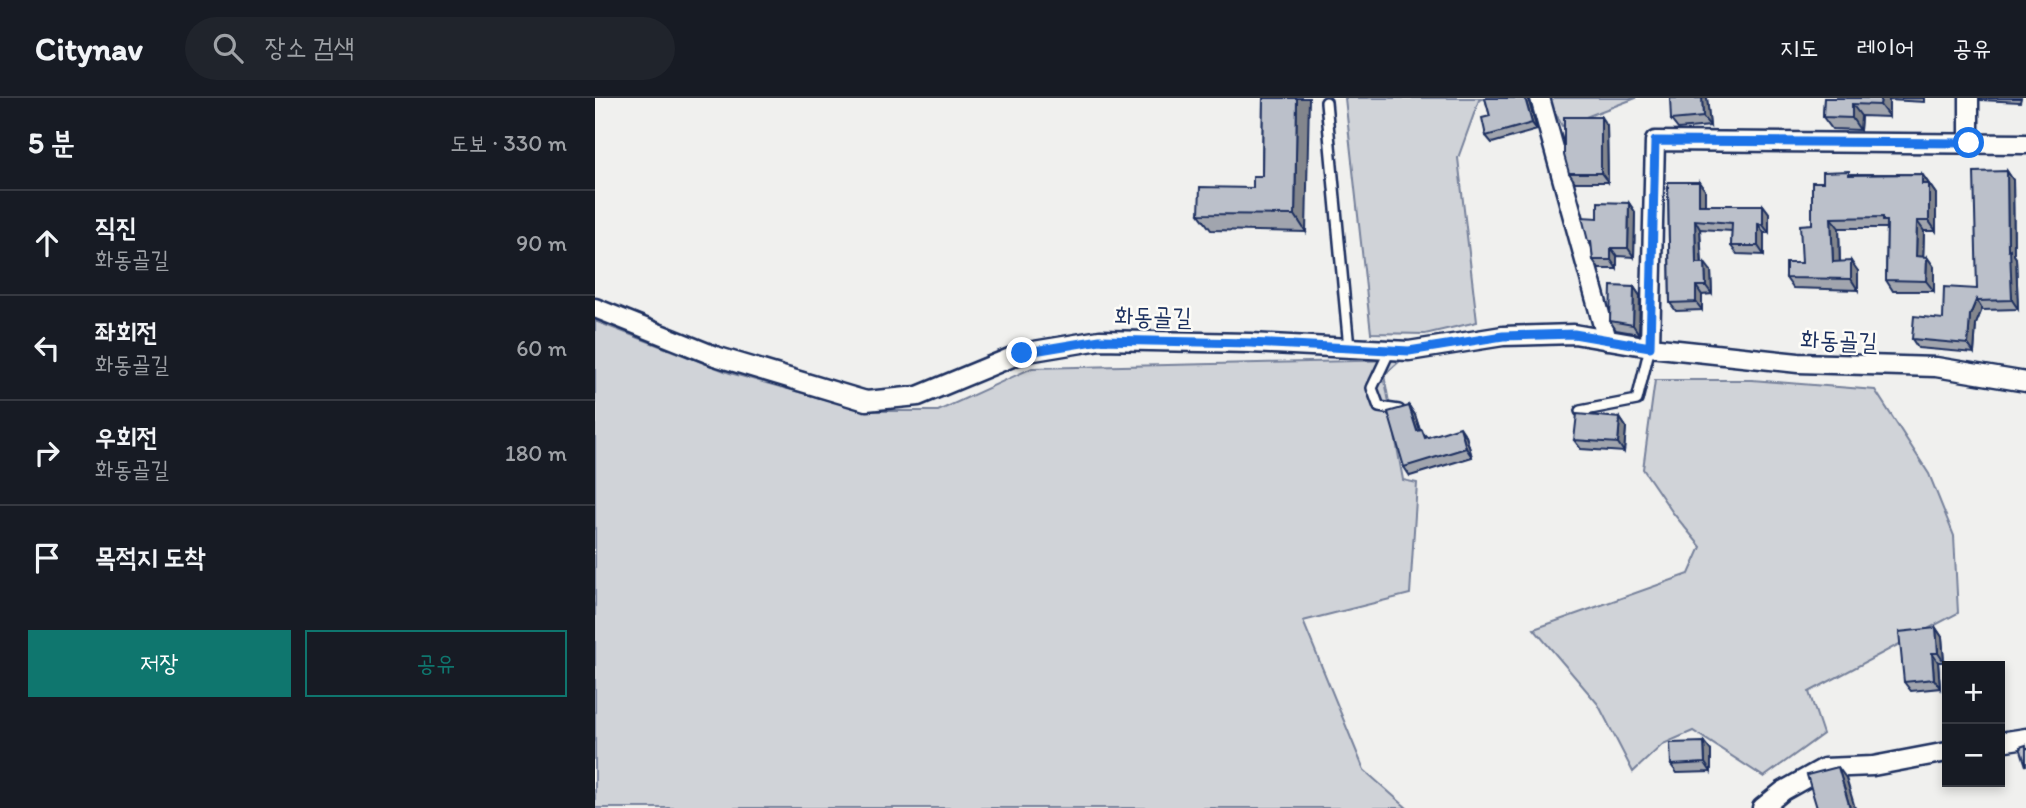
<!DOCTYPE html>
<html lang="ko">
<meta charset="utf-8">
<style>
:root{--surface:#171b24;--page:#20242c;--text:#f1f3f6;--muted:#9ea1a6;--line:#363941;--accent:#0f766e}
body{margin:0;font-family:Itim,"Poor Story",sans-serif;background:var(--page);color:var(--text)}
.controls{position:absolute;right:21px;bottom:21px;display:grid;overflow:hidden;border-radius:0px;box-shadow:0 4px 10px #0003}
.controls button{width:63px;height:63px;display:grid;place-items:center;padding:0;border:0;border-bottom:2px solid var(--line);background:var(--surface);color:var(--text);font:35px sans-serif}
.stop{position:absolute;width:21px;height:21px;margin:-16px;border:5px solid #1a73e8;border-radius:50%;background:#fff}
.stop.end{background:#1a73e8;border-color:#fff;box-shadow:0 2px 7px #0008}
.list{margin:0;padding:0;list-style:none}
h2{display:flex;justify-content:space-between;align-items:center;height:91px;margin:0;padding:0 28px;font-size:30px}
h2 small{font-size:23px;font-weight:400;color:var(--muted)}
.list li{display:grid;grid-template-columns:46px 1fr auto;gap:21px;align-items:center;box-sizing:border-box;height:105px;padding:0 28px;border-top:2px solid var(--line)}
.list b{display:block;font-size:26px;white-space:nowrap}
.list p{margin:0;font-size:23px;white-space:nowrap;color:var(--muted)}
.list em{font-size:23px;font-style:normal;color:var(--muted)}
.actions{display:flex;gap:14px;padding:21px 28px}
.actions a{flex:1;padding:16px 0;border:2px solid var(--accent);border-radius:0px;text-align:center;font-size:24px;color:var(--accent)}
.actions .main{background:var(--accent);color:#fff}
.icon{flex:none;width:38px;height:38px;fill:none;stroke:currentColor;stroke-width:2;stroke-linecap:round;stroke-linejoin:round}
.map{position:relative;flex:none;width:1431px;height:710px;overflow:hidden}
header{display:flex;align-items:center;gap:42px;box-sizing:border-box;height:98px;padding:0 35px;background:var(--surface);border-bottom:2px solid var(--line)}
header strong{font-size:33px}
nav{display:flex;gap:38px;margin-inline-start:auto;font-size:24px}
.search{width:490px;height:63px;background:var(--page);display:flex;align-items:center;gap:18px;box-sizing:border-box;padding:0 24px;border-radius:38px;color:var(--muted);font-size:26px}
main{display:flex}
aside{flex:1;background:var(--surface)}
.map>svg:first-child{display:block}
</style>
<header>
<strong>Citynav</strong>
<div class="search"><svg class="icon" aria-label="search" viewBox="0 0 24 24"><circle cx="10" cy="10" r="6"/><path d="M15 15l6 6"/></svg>장소 검색</div>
<nav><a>지도</a><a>레이어</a><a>공유</a></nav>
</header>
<main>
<aside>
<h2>5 분<small>도보 · 330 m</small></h2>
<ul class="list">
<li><svg class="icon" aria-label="ahead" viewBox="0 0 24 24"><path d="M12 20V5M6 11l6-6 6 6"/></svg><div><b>직진</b><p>화동골길</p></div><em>90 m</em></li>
<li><svg class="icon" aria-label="left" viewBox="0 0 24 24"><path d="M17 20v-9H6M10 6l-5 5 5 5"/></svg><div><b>좌회전</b><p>화동골길</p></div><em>60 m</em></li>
<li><svg class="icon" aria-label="right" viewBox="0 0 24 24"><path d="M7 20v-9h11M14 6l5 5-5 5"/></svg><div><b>우회전</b><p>화동골길</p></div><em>180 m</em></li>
<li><svg class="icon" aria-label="arrive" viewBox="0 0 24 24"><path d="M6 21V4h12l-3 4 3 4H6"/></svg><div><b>목적지 도착</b></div></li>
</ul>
<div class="actions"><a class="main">저장</a><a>공유</a></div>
</aside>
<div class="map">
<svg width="1431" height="710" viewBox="0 0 1431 710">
<rect width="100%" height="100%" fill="#f0f0ee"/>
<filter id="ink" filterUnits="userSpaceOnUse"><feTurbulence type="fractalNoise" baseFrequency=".0143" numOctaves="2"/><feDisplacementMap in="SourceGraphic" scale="14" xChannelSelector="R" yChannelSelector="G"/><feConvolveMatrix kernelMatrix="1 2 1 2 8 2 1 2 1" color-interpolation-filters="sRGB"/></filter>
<g filter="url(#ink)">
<g fill="#d0d3d8" stroke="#76819b" stroke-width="2">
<polygon points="750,0 889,0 884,2 863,60 882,224 830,236 776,235"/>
<polygon points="953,0 1041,0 967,28"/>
<polygon points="0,223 135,275 273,313 343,313 437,270 806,262 789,277 808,382 822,385 815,496 708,523 769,672 812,710 0,710"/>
<polygon points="1060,282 1157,282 1280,292 1334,376 1359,438 1363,515 1214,594 1228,636 1169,679 1098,633 1068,646 1038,674 1003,606 939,531 1094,476 1106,449 1078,415 1048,371"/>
</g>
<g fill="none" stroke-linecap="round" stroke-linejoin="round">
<g stroke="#1b2f5e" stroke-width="14">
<g id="lane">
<polyline points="731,4 754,250"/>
<polyline points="795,252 777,290 784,309 804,312"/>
<polyline points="985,313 1042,302 1055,249"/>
</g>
</g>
<g stroke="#1b2f5e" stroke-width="23">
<g id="street">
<polyline points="945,0 1012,242"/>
<polyline points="1374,0 1374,45"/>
<polyline points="0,210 120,258 271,303 323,298 427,255 505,242 655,245 814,253 908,238 979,236 1055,249 1203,265 1341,269 1431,284"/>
<polyline points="1055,249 1060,43 1431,46"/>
<polyline points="1405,644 1431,640"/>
<polyline points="1167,710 1188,693 1229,670 1278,668 1352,654"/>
</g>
</g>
<use href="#lane" stroke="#fdfcf7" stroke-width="9"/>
<use href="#street" stroke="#fdfcf7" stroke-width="18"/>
</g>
<g fill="#a1a5ae" stroke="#1b2f5e" stroke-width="2">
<polygon points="668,0 711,134 616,132 604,116 658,90 667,78"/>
<polygon points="890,0 934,0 934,3 942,32 897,45 891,38 895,18"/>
<polygon points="1112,0 1115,28 1083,31 1076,22"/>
<polygon points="1229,0 1329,0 1329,4 1294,2 1294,19 1266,18 1265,32 1237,31 1228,19"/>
<polygon points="1385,0 1426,0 1425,4 1386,2"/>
<polygon points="1012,28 1013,84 980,84 974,75"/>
<polygon points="1412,73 1418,82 1419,157 1421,160 1423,211 1388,212 1387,211 1381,226 1379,255 1323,250 1317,241 1348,221 1382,191"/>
<polygon points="1256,76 1327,76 1341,96 1341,133 1329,133 1328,159 1332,159 1339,169 1339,193 1298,193 1291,182 1292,130 1244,130 1245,163 1263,173 1263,192 1198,190 1191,180 1207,165 1228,84"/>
<polygon points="1073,84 1110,92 1110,107 1168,107 1174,115 1174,135 1169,135 1169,157 1142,156 1136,148 1137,133 1105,131 1107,165 1116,173 1117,196 1107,197 1107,212 1081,213 1075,205"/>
<polygon points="1034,105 1040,114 1039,159 1022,158 1022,171 1004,171 998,162 997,149 993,143 1003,120"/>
<polygon points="1039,189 1045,198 1044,236 1021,232 1015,223"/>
<polygon points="814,308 820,317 825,332 832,339 871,338 877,359 815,378 809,369"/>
<polygon points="1025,320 1031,329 1029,354 986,351 979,342"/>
<polygon points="1341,530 1347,539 1349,564 1343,564 1345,590 1316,593 1309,584"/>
<polygon points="1116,653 1116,674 1082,675 1076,667"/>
</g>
<g fill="#83868d" stroke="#1b2f5e" stroke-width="2">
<polygon points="702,0 714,0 711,134 700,117"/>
<polygon points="930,0 934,0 934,3 942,32 937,25"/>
<polygon points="1107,0 1112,0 1115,28 1108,19"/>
<polygon points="1286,0 1293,0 1294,2 1294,19 1285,7"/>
<polygon points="1257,6 1266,18 1265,32 1257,20"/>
<polygon points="1006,19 1012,28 1013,84 1006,75"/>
<polygon points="1412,73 1418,82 1419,157 1421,160 1423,211 1417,202 1413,152"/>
<polygon points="1327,76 1341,96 1341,133 1334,123 1327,86"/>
<polygon points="1104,84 1110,92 1110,115 1104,107"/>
<polygon points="1034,105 1040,114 1039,159 1033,150"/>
<polygon points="1168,107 1174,115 1174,135 1168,127"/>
<polygon points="1236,120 1244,130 1245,174 1238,164"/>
<polygon points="1100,122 1105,131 1107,174 1101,165"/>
<polygon points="1322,123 1329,133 1328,169 1321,158"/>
<polygon points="1163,126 1169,135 1169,157 1163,148"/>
<polygon points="1016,150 1022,158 1022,171 1016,162"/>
<polygon points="1332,159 1339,169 1339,193 1331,183"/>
<polygon points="1256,163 1263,173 1263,192 1256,181"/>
<polygon points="1110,165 1116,173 1117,196 1111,188"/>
<polygon points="1101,188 1107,197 1107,212 1101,204"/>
<polygon points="1039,189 1045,198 1044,236 1038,227"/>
<polygon points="1382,200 1382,203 1387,211 1381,226 1379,255 1373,246 1375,217"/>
<polygon points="814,308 820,317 828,342 822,333"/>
<polygon points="1025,320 1031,329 1029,354 1023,345"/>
<polygon points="865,329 871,338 877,359 871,350"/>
<polygon points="1341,530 1347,539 1349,564 1343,555"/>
<polygon points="1337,555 1343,564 1345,590 1339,581"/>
<polygon points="1109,644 1116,653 1116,674 1110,665"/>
<polygon points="1243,669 1251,680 1260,710 1255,710"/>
</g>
<g fill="#bbc0ca" stroke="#1b2f5e" stroke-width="2">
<polygon points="668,0 702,0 700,117 604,116 605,89 658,90 658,78 667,78"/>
<polygon points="890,0 930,0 937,25 891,38 887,20 895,18"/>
<polygon points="1075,0 1107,0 1108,19 1076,22"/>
<polygon points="1229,0 1286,0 1285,7 1257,6 1257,20 1228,19"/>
<polygon points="969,19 1006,19 1006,75 974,75 969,57"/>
<polygon points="1254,73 1254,77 1327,76 1327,86 1334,86 1334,123 1322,123 1321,158 1332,159 1331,183 1291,182 1292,123 1288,123 1288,119 1236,120 1238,164 1256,163 1256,181 1191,180 1191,165 1207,165 1205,127 1217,126 1217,84 1228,84 1228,74"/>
<polygon points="1412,73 1413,152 1415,151 1417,202 1382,203 1382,200 1375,217 1373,246 1317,241 1319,218 1348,221 1349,189 1382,191 1379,74"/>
<polygon points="1073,84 1104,84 1104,107 1168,107 1168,127 1163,126 1163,148 1136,148 1137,125 1100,122 1101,165 1110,165 1111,188 1101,188 1101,204 1075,205"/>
<polygon points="1003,104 1034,105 1033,150 1016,150 1016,162 998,162 996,143 993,143 987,119 1003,120"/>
<polygon points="1016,188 1039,189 1038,227 1015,223"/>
<polygon points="814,308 822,333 827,332 830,340 865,329 871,350 809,369 793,314"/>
<polygon points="982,316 1025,320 1023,345 979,342"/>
<polygon points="1341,530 1343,555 1337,555 1339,581 1309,584 1304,534"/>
<polygon points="1109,644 1110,665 1076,667 1075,645"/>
<polygon points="1431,647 1431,668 1425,649"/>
<polygon points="1243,669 1255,710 1222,710 1212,677"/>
</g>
</g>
<g fill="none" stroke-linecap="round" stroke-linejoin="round" filter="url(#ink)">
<polyline stroke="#1a73e8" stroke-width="9" points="427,255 505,242 655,245 814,253 908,238 979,236 1055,249 1060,43 1374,45"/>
</g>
<g text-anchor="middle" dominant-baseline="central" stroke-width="5" stroke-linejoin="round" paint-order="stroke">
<g font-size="24" fill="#1b2f5e" stroke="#fdfcf7">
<text transform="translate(558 218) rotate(1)">화동골길</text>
<text transform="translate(1244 242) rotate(2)">화동골길</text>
</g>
</g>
</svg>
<div class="controls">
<button>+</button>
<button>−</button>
</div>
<div class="stop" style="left:1374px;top:45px"></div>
<div class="stop end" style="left:427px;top:255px"></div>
</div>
</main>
